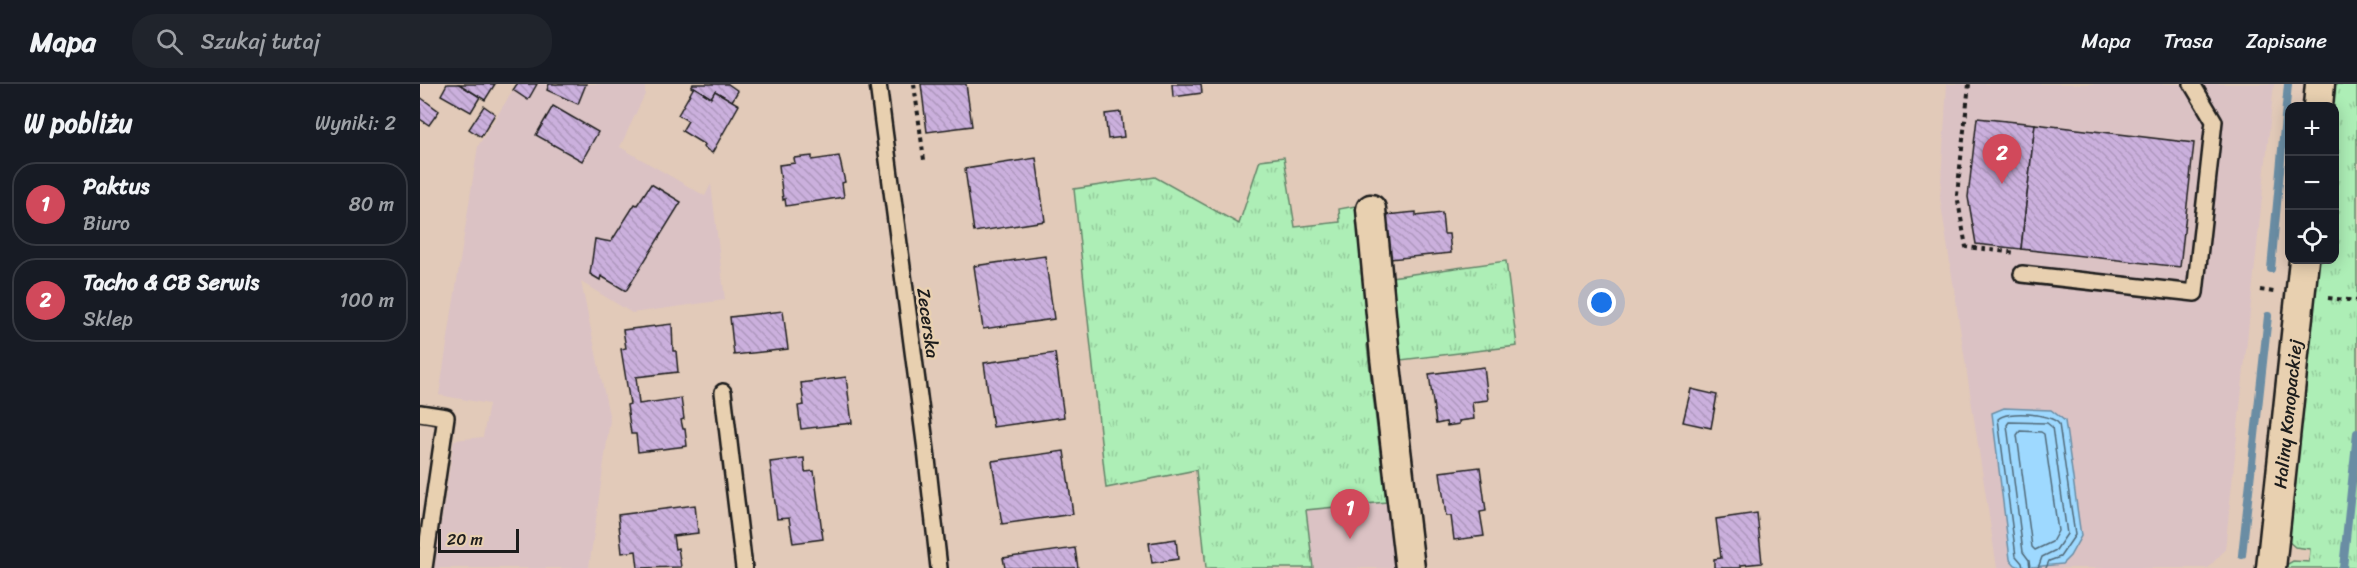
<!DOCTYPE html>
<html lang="pl">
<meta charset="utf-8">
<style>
:root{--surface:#171b24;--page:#20242c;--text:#f1f3f6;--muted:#9ea1a6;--line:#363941;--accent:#d1495b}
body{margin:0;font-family:Sriracha,sans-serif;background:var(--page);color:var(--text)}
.controls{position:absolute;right:18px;top:18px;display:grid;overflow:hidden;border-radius:12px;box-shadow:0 3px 15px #0003}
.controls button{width:54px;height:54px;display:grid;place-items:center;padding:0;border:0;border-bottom:2px solid var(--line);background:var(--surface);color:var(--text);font:30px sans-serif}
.scale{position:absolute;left:18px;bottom:15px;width:81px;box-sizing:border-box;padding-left:6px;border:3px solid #1c1c1c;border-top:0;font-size:16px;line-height:21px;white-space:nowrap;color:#1c1c1c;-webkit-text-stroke:4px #e8d0b0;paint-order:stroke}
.you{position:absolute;left:1182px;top:219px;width:21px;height:21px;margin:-15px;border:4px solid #fff;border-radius:50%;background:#1a73e8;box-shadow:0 0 0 9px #1a73e833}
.badge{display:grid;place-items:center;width:39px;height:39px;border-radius:50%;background:var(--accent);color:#fff;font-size:20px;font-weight:700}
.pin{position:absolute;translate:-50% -50px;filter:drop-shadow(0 2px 3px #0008)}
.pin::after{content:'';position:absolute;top:32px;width:21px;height:18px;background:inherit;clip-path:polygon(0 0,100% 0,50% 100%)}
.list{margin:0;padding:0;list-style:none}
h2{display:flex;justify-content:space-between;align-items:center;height:78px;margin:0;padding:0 24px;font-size:26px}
h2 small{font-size:20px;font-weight:400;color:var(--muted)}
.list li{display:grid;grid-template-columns:39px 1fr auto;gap:18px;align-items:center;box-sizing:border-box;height:84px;margin:0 12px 12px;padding:0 12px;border:2px solid var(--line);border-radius:24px}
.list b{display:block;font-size:22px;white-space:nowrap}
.list p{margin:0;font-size:20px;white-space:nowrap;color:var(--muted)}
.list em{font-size:20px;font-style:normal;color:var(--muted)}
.icon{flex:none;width:33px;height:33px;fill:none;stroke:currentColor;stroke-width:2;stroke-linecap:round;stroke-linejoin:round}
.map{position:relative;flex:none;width:1937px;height:484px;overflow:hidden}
header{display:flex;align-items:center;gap:36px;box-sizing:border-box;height:84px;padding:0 30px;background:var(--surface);border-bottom:2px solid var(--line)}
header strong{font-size:28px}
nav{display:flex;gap:33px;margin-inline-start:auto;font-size:21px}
.search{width:420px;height:54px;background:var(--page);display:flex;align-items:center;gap:15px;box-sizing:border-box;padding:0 21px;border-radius:24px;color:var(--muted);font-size:22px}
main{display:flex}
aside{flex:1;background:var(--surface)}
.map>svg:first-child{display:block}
</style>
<header>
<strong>Mapa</strong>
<div class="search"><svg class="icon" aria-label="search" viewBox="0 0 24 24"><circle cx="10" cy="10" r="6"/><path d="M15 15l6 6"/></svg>Szukaj tutaj</div>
<nav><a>Mapa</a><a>Trasa</a><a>Zapisane</a></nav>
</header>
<main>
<aside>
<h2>W pobliżu<small>Wyniki: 2</small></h2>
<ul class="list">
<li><span class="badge">1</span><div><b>Paktus</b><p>Biuro</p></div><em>80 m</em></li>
<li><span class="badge">2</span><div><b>Tacho &amp; CB Serwis</b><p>Sklep</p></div><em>100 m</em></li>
</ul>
</aside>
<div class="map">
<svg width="1937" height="484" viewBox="0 0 1937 484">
<defs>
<pattern id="grass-tufts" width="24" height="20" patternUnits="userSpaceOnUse" patternTransform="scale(1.5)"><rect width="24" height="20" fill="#adeeb6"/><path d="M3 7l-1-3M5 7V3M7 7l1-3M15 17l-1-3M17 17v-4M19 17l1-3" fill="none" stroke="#94cc9c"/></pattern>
<pattern id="building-back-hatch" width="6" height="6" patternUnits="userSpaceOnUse" patternTransform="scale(1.5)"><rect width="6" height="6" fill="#cbb0dd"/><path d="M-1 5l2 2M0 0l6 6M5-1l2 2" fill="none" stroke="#ae97bd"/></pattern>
</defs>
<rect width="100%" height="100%" fill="#e2cab9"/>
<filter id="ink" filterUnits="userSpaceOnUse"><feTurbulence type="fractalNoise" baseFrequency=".0167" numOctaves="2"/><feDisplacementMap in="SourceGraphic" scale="12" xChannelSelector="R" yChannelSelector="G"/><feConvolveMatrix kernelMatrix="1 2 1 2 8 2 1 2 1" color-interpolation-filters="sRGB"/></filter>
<g filter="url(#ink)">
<g fill="#dbc2c4">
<polygon points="97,0 225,0 225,10 200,63 285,112 291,100 305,216 212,229 161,198 190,336 169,484 14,484 34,356 63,353 69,320 19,311 58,62"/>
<polygon points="1527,0 1854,0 1805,466 1788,484 1577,484 1520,114"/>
<polygon points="966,418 975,484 893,484 886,426"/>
</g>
<g fill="url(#grass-tufts)" stroke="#648569" stroke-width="1.5">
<polygon points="1915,0 1937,0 1937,484 1865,484 1866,481 1873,477 1889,478 1890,465 1875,463 1868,457 1897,176 1914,176 1914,22 1913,22"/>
<polygon points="864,73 875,143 920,138 919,125 941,121 959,259 947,261 966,418 886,426 893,484 786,484 776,386 686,404 654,105 735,93 819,140 840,76"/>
<polygon points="1086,177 1097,262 981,276 971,193"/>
</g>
<polygon fill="#9ed9ff" stroke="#6a8da4" stroke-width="1.5" points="1584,324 1631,326 1645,337 1661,452 1650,472 1642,480 1602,484 1595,481 1590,475 1572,329"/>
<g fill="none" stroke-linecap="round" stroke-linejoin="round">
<g stroke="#506877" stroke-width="1.5">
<polygon points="1600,347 1621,348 1624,350 1638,447 1632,458 1615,466 1612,463 1597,351"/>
<path d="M1603,484L1602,479L1596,472L1578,335C1586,326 1631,329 1639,340L1655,451L1640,473L1629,477L1626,484"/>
<polyline points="1610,484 1609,476 1603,468 1587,341 1589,338 1627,339 1632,343 1647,450 1636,466 1622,473 1618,484"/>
</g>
<g stroke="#6a8da4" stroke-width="8">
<polyline points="1851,185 1868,0"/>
<polyline points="1822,471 1848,232"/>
<polyline points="1923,484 1937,349"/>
</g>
</g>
<g fill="url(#building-back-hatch)" stroke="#1c1c1c" stroke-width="1.5">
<polygon points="27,0 39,0 60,13 51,28 21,11"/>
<polygon points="39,0 75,0 65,16"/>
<polygon points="97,0 117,0 108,16 93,6"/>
<polygon points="129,0 166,0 158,20 127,6"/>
<polygon points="273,0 308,0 318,7 312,17 295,7 291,14 274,3 274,5 271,3"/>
<polygon points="501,0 546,0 552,42 507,48"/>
<polygon points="752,0 781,0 782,9 753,13"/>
<polygon points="274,3 291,14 295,7 319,21 292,69 283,63 285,61 262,47 268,37 258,31"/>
<polygon points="0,13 19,27 9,41 0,35"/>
<polygon points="64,22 75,30 61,53 49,45"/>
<polygon points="133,22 178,48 162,77 116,51"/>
<polygon points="701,28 704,53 688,55 685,30"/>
<polygon points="1557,34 1615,40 1601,165 1556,160 1548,113"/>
<polygon points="1615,40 1774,59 1760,183 1601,165"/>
<polygon points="392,72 392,76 419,72 425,98 422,99 424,113 366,122 365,115 363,116 359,81 375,79 374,74"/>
<polygon points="616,74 625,137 554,148 545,85"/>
<polygon points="231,100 261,118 206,207 181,192 180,196 170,190 175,155 191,158 215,120 217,121"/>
<polygon points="996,128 996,132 1022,129 1024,150 1029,150 1031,169 970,175 966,131"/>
<polygon points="625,172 634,235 563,245 554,182"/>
<polygon points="363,227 368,265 314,271 310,233"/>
<polygon points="252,240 253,267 256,267 258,288 216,293 219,320 261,314 264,335 261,336 263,345 265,345 267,362 218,368 216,350 211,350 207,321 210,320 201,265 206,264 203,246"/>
<polygon points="635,269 644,333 573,343 564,279"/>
<polygon points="1064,283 1068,316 1052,318 1054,335 1039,337 1039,340 1027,342 1026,338 1016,340 1009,290"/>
<polygon points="426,293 432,339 381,345 378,322 384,321 381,299"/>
<polygon points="1271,305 1297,311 1291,344 1263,338"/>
<polygon points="644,367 653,430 582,440 572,377"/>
<polygon points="384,374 385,388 394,387 403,455 373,459 369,434 357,435 350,378"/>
<polygon points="1060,383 1066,427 1060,428 1064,452 1034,456 1031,432 1026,432 1020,388"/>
<polygon points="275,421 278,449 253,452 255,465 258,464 261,483 218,484 216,467 202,469 198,431"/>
<polygon points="1337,429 1342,479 1321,481 1321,484 1294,484 1294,475 1301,474 1296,435"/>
<polygon points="756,455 758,475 732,479 729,459"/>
<polygon points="655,464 658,484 585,484 583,474"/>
</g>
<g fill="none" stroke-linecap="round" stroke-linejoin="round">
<g stroke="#1c1c1c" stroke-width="20">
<g id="service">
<polyline points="458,0 506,366 519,484"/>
<polyline points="1602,190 1775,209 1794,37 1772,0"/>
<polyline points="303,308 324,484"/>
<polyline points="0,329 26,333 4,484"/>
</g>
</g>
<g stroke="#1c1c1c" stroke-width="33">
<g id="minor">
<polyline points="1898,22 1900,0"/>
<polyline points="951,125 965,273 990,484"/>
<polyline points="1851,484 1884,176"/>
</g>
</g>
<g stroke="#1c1c1c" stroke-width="4" stroke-dasharray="4.5 4.5" stroke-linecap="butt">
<polyline points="494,0 504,76"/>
<polyline points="1549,0 1537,111 1546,163 1597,169"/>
<polyline points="1840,206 1854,208"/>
<polyline points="1908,214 1937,217"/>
</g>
<use href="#service" stroke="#e8d0b0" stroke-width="15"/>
<use href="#minor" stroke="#e8d0b0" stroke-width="28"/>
</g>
</g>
<g text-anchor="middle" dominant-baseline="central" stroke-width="5" stroke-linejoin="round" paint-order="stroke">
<g font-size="18" fill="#1c1c1c" stroke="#e8d0b0">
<text transform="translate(508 239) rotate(82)">Zecerska</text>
<text transform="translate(1868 330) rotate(-84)">Haliny Konopackiej</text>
</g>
</g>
</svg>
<div class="controls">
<button>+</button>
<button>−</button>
<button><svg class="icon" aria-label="locate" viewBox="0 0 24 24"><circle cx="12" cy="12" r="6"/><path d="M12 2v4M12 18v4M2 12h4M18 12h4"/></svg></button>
</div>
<div class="scale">20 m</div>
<div class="you"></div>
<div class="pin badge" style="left:930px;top:455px">1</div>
<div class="pin badge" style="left:1582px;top:100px">2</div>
</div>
</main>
